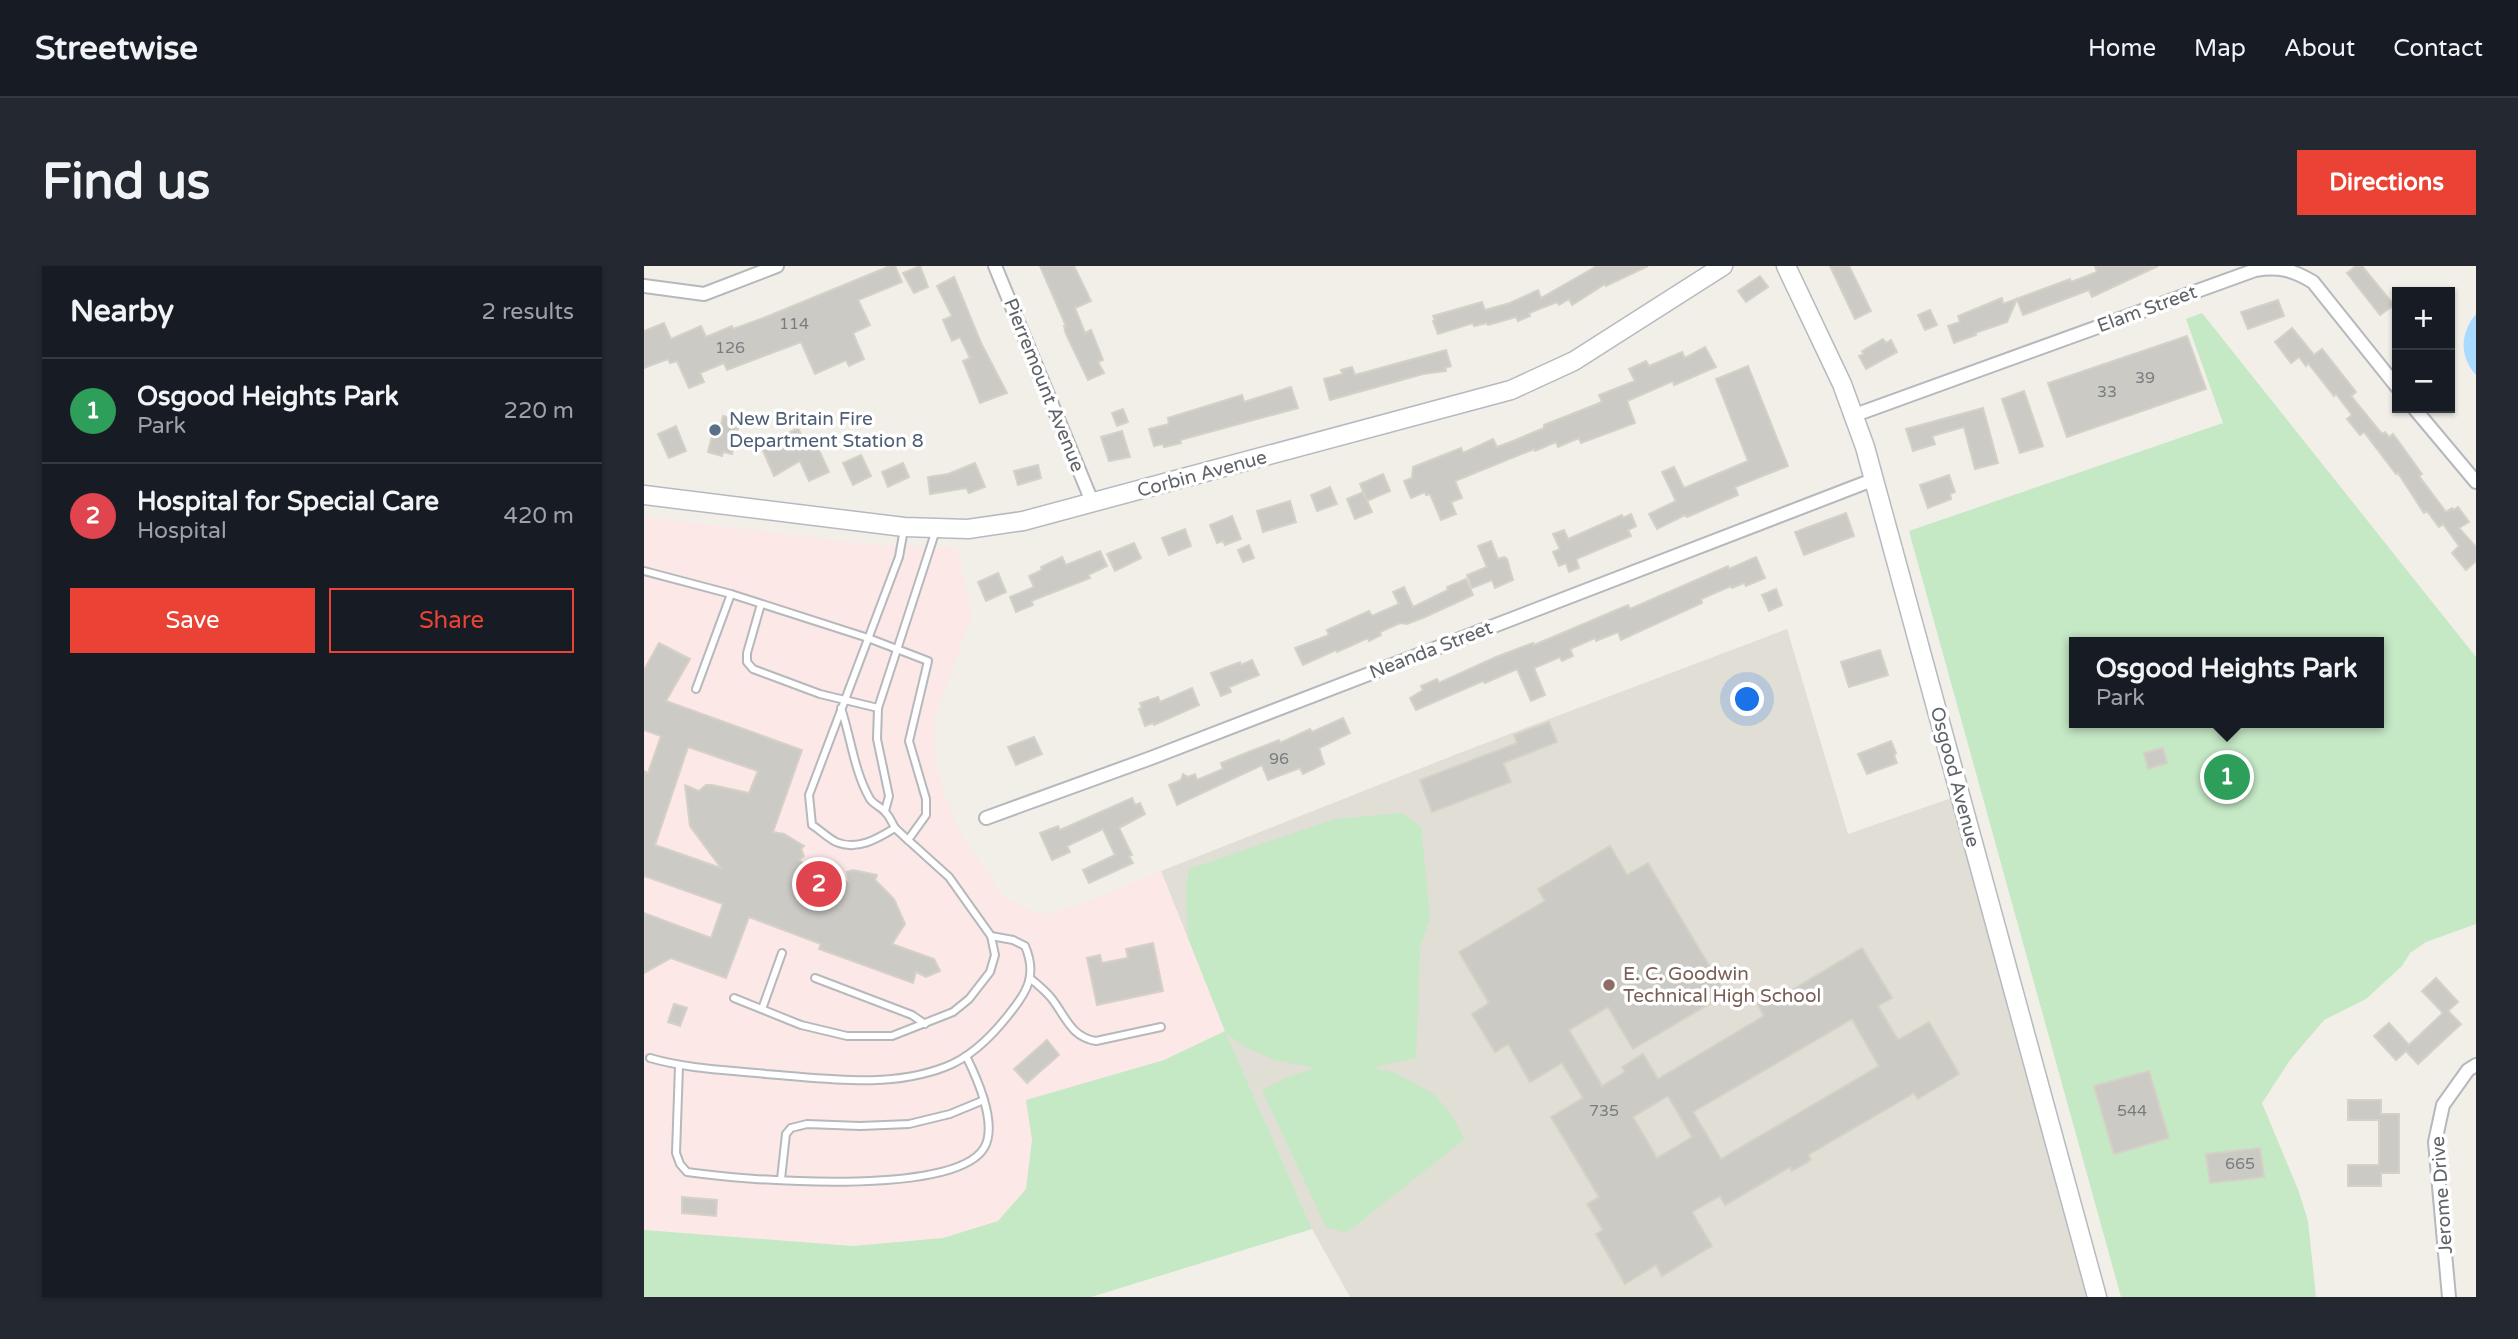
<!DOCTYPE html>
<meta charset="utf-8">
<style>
:root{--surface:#171b24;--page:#242831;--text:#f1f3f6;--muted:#9ea1a6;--line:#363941;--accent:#ea4335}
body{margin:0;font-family:"Varela Round",sans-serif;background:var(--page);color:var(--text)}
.controls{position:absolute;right:21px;top:21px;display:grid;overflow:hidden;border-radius:0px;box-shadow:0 2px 5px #0004}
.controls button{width:63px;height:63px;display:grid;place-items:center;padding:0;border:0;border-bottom:2px solid var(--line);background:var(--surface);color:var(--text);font:35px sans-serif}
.you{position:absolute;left:1104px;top:434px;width:24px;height:24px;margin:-18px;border:5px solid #fff;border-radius:50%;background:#1a73e8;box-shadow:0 0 0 10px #1a73e833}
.badge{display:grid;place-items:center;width:46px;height:46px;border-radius:50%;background:var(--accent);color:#fff;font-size:23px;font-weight:700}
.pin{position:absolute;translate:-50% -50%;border:4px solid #fff;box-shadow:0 2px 7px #0006}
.popup{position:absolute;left:1425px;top:371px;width:315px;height:91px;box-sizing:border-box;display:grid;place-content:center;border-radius:0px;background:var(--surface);filter:drop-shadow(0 2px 5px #0005);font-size:23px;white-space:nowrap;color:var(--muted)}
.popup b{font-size:26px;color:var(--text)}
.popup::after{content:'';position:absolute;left:50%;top:100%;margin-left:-14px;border:14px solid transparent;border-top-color:var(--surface)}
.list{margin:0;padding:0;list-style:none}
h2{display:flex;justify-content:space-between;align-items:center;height:91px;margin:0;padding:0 28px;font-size:30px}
h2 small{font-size:23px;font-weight:400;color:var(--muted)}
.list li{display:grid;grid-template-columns:46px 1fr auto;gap:21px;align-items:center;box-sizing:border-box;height:105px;padding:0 28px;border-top:2px solid var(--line)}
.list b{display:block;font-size:26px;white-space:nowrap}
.list p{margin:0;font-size:23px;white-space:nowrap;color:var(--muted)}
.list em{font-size:23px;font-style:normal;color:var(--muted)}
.actions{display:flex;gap:14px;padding:21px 28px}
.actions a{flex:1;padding:16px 0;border:2px solid var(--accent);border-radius:0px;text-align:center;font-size:24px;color:var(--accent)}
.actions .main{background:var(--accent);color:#fff}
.map{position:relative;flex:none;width:1832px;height:1031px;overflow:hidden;border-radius:0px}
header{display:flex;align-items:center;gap:42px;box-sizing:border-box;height:98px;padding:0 35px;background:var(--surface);border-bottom:2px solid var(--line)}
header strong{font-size:33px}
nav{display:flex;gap:38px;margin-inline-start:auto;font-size:24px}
.intro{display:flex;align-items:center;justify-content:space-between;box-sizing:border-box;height:168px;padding:0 42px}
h1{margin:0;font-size:49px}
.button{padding:18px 32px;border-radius:0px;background:var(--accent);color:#fff;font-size:24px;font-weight:700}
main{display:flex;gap:42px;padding:0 42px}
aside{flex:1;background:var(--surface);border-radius:0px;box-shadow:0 2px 5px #0004}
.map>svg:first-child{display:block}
</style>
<header>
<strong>Streetwise</strong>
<nav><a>Home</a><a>Map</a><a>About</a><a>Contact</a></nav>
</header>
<div class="intro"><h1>Find us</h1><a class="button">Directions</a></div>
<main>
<aside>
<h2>Nearby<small>2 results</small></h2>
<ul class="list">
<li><span class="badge" style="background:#2e9e5b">1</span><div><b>Osgood Heights Park</b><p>Park</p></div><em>220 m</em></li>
<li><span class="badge" style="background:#e0444e">2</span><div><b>Hospital for Special Care</b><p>Hospital</p></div><em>420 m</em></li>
</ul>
<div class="actions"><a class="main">Save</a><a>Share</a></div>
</aside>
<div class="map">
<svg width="1832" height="1031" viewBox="0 0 1832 1031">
<rect width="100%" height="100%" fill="#f1efe8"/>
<polygon fill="#e1ded6" points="1143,363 1204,568 1316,529 1453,1031 706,1031 668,963 581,765 517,605 813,488"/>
<polygon fill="#fce8e6" points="0,251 232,279 313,282 328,349 290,455 291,493 299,524 315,564 359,630 395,649 438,638 517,605 581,765 520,794 382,834 388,874 382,923 354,955 299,972 209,980 0,964"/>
<g fill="#c5e8c5" fill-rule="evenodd">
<path d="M1558,47L1832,391V658L1782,676L1766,687L1758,700L1722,733L1680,754L1646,794L1618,837L1655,926L1664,955L1672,1031H1477L1265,265L1579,157L1542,53ZM1431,376H1735V457H1431Z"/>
<polygon points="758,547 777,561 786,652 776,682 772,792 727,802 750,806 790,828 804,844 821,873 702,967 682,961 618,824 646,810 673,802 630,794 601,781 582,767 668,963 447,1031 0,1031 0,964 209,980 299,972 354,955 382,923 388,874 382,834 520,794 581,765 544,672 542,621 545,603 691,553"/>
</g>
<path fill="#aadaff" d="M1832,48V109C1815,90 1816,67 1832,48Z"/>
<g fill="#cccac5" stroke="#d6d1c6" stroke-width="2" fill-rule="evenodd">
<polygon points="246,0 251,0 258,16 214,34 226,59 209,67 220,93 205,100 202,94 171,108 157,76 83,104 80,97 56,107 60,116 45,122 33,95 26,97 24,93 0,102 0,65 20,57 27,73 57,60 62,71 88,60 89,63 122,51"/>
<polygon points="276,0 284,21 270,27 259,7"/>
<polygon points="396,0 430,0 447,35 431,42 441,67 447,64 459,94 454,96 460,107 444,114 422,68 420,60 422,60"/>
<polygon points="953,0 1004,0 962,20 961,18 928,39 925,33 915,39 913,36 885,47 886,50 874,55 872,51 844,59 843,57 830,60 829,57 794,68 789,55 791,54 789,50 838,36 841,44 866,37 894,24 897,32"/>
<polygon points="1186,0 1205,0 1227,45 1211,53"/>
<polygon points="1451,0 1514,0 1448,31 1445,24 1379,49 1373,33 1363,56 1331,67 1332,69 1310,77 1304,60 1316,56 1314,50 1358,32 1359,38 1426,13 1427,16 1453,6"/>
<polygon points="1712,0 1718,0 1750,39 1736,49 1703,7"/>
<polygon points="1116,10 1124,21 1102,36 1094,25"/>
<polygon points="310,11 337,77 363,127 336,137 319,95 326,92 316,71 308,75 299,54 308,50 293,20"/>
<polygon points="1634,34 1640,50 1604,63 1597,46"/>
<polygon points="1286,44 1293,59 1281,64 1274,49"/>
<polygon points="1648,62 1670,89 1678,83 1712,126 1707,130 1738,168 1741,166 1745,171 1749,168 1778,208 1775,210 1802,246 1808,242 1810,244 1814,241 1825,256 1815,262 1832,281 1832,295 1822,304 1808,287 1815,280 1799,258 1795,261 1783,245 1780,247 1754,207 1752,208 1720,166 1716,169 1703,153 1708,149 1692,128 1690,130 1664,97 1662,100 1655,91 1647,97 1631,76"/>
<polygon points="1543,70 1562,123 1423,171 1404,117"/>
<polygon points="1239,73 1242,77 1247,74 1253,86 1222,103 1215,90 1220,88 1218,85"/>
<polygon points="1061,81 1072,101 1030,119 1029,115 983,135 991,157 937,177 935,172 914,181 912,176 891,185 890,183 811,215 818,232 807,236 812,248 797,254 786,228 782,229 781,226 767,232 760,215 768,212 769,201 817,182 819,187 849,173 853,181 869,175 900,162 900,159 958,136 955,129 991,115 985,103 1002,95 1005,100 1038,86 1041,92"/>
<polygon points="802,84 807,100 801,102 802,105 779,108 686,134 680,113 699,108 697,104 708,101 711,109"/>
<polygon points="1104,100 1144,200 1091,221 1094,229 1043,251 1041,249 1013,263 1005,248 1032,235 1018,206 1030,201 1040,222 1104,195 1072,113"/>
<polygon points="647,121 654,142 536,174 537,177 520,181 519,178 510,180 505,163 525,158 524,152 598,129 600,136"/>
<polygon points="1380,125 1399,180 1376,187 1358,133"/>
<polygon points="1339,142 1354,197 1331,203 1320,161 1288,170 1291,178 1269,185 1262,163"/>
<polygon points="479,143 484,156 473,160 468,147"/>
<polygon points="79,150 92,153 91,162 94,163 88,188 79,186 78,190 64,186 71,158 77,160"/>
<polygon points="32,160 42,185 25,192 14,168"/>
<polygon points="154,162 160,175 169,171 185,206 165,215 156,195 130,210 117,180"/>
<polygon points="478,165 486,191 465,195 457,171"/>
<polygon points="217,189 227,210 209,219 199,197"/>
<polygon points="259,197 265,211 244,221 238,206"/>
<polygon points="331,197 341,221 325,227 322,222 286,228 284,211 304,208"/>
<polygon points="394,199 397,212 374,219 370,205"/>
<polygon points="739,208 746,225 723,235 716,218"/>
<polygon points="1305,209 1311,226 1306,228 1307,233 1284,242 1276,219"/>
<polygon points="686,221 693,238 673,245 667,229"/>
<polygon points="719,226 728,246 711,253 703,233"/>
<polygon points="646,235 652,256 619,266 613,245"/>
<polygon points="1202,247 1210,270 1160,289 1151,266"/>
<polygon points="987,248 992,260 984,264 987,270 932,293 935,302 925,306 922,297 915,300 909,286 916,283 909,268 920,264 924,273 978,249 979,252"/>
<polygon points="588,250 597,273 581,279 579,275 573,277 566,259"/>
<polygon points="541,263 547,280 525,289 518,272"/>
<polygon points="847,275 854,293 860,291 863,293 869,314 851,322 848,314 828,322 823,309 843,301 834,280"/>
<polygon points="490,277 497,292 471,305 463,288"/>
<polygon points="605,279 610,292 599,296 594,284"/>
<polygon points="456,285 463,300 444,309 446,312 387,335 389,339 372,346 366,331 390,321 385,310 398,304 397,301 418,291 422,299"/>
<polygon points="1112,291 1121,312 1102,320 1100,317 1088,322 1087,320 1057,333 1058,337 977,374 974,366 952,375 951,372 926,383 929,390 918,395 916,391 890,402 901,429 887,435 873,403 841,417 839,415 772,444 766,432 779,424 777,420 793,413 795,417 852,391 889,377 890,379 984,339 986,343 1084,300 1085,303"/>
<polygon points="354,307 362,326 342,335 334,316"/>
<polygon points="822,313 829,329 781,351 763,358 756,357 736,366 737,369 725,375 724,372 693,386 692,384 659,399 651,382 685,369 683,364 725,345 728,350 755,338 749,326 760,321 769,341 804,324 803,321"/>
<polygon points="1132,323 1138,339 1125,345 1118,329"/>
<path d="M15,377L46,393L22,435L158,484L129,566L140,568L160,580L157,583L160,590L155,594L179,612L205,616L203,606L209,604L233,609L231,614L250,633L261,658L248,678L290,693L296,705L282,711L272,706L269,717L175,683L177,678L105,651L82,712L27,692L0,707V647L67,672L79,638L0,610V505L4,507L17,470L0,464V404ZM44,481L114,505L105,527L68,519H62L55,525L41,519L46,560L77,602L11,579Z"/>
<polygon points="1236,384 1244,409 1205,421 1197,396"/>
<polygon points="608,394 615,409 585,421 587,426 577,430 567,407 596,396 597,399"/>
<polygon points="548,422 555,439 510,459 509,457 501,460 495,443 498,442 496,437 514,431 516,436"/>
<polygon points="699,452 706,467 675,482 680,498 659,508 656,502 624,514 618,499 533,539 525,519 537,514 539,508 544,511 551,508 553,514 579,503 577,497 597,489 635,474 636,477 666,463 668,466"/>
<polygon points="905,456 913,476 859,497 867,516 788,546 776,514 873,477 870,469"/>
<polygon points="390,471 398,488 372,499 364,481"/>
<polygon points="1247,475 1252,487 1250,489 1253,497 1223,508 1214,488"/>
<polygon points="1519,482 1523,497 1504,503 1500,487"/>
<polygon points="488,532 491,539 496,537 501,548 475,562 488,589 485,590 489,597 445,617 439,604 471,589 459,563 423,580 426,586 408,594 396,567 414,560 416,564"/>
<path d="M966,580L983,609L1004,597L1082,728L989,783L964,741L925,764L958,820L981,806L978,801L999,788L1014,813L1120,750L1113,737L1125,730L1128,736L1218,682L1248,732L1234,740L1254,774L1285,756L1315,808L1274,833L1270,827L1164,889L1167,894L1148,905L1146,901L1081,939L1076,930L1048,946L1068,980L1018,1010L1012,999L981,1018L952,968L959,964L943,938L955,931L907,851L939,832L918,797L886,816L864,778L851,786L828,748L845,737L815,686L901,635L894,623ZM1208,753L1235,800L1077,893L1049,846ZM1024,830L1048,871L1013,892L989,851Z"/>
<polygon points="509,677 519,725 453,739 443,692 456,689 458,697 484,692 482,683"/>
<polygon points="1792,712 1814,736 1804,745 1817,758 1774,798 1762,785 1752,794 1730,770 1745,757 1765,779 1799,747 1778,725"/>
<polygon points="30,738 43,742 36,760 24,756"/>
<polygon points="403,774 415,789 383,817 370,803"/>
<polygon points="1505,805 1525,872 1470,888 1450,820"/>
<polygon points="1704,834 1737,834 1737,848 1755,848 1755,907 1737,907 1737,920 1704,920 1704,899 1735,899 1735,854 1704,854"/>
<polygon points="1616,882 1620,911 1566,917 1562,888"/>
<polygon points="38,931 73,934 72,950 38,947"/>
</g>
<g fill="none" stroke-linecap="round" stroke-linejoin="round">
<g stroke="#b5b8bc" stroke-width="10">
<g id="lane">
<polyline points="0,305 87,328 224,372 284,395 265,475 282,533 282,549 264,574 305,611 347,670 351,689 346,706 325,733 309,746 248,770 203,770 157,759 90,732"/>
<polyline points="117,338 103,387 103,396 109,403 176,428 234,442"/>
<polyline points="52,423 87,328"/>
<path d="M197,442C207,472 210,505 226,533C230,539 238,541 242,547C246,551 248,557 251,562C233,573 213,585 192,576C184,572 176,564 168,559L165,529L255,291L260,263"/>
<polyline points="241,545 245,530 233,473 234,442 292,264"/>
<polyline points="251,562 264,574"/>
<polyline points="171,712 268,749 281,758"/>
<path d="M387,713C394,719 402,725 408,733C422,751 427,771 452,775L517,761"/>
<polyline points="118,743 138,687"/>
<path d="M6,792C44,803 83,804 122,808C181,812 244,823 301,801C328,791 349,769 366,747C384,725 393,708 381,680L369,674L347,670"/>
<path d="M35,800L32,887L36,898L43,906C97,914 310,932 340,882C354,859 333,812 322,790"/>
<polyline points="137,913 142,868 147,862 163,858 216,860 265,858 306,848 340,834"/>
</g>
</g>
<g stroke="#b5b8bc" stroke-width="16">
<g id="street">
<polyline points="351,0 449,238"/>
<polyline points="0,20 60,28 133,0"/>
<polyline points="1770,142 1832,216"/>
<path d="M1211,149L1611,4C1635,0 1649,4 1669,16L1753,121"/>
<polyline points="342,552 507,492 1231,213"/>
<polyline points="1805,1031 1791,876 1799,839 1824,804 1832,799"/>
</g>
</g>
<g stroke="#b6babf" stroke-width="21">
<g id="secondary">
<polyline points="1142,0 1198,118 1221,181 1453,1031"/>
<polyline points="0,229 260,261 324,263 379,255 867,124 930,95 1079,0"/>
</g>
</g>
<use href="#lane" stroke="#fff" stroke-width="6"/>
<use href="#street" stroke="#fff" stroke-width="12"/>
<use href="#secondary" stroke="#fff" stroke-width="18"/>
</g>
<circle fill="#5c6f8a" stroke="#fff" stroke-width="2.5" cx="71" cy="164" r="7"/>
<circle fill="#8d6e63" stroke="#fff" stroke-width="2.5" cx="965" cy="719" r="7"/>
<g text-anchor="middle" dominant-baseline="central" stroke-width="7" stroke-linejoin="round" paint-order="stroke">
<g font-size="16" fill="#7a7d7f">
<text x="150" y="58">114</text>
<text x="86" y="82">126</text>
<text x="1501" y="112">39</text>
<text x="1463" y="126">33</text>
<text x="635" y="493">96</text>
<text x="960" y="845">735</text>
<text x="1488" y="845">544</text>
<text x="1596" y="898">665</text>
</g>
<g font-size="19" fill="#5f6368" stroke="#fff">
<text transform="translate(1503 43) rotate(-20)">Elam Street</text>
<text transform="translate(400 119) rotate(68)">Pierremount Avenue</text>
<text transform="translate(558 208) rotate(-15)">Corbin Avenue</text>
<text transform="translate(787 384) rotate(-21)">Neanda Street</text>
<text transform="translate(1311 511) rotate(75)">Osgood Avenue</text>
<text transform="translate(1798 929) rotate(-94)">Jerome Drive</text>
</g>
<g font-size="19" fill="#4e5e75" stroke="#fff" text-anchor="start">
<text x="85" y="153">New Britain Fire<tspan x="85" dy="22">Department Station 8</tspan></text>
</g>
<g font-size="19" fill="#785e54" stroke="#fff" text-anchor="start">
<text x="979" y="708">E. C. Goodwin<tspan x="979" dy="22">Technical High School</tspan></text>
</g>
</g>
</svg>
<div class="controls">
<button>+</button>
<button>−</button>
</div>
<div class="you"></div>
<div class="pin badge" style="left:1583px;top:511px;background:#2e9e5b">1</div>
<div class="popup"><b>Osgood Heights Park</b>Park</div>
<div class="pin badge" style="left:175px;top:618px;background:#e0444e">2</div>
</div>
</main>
